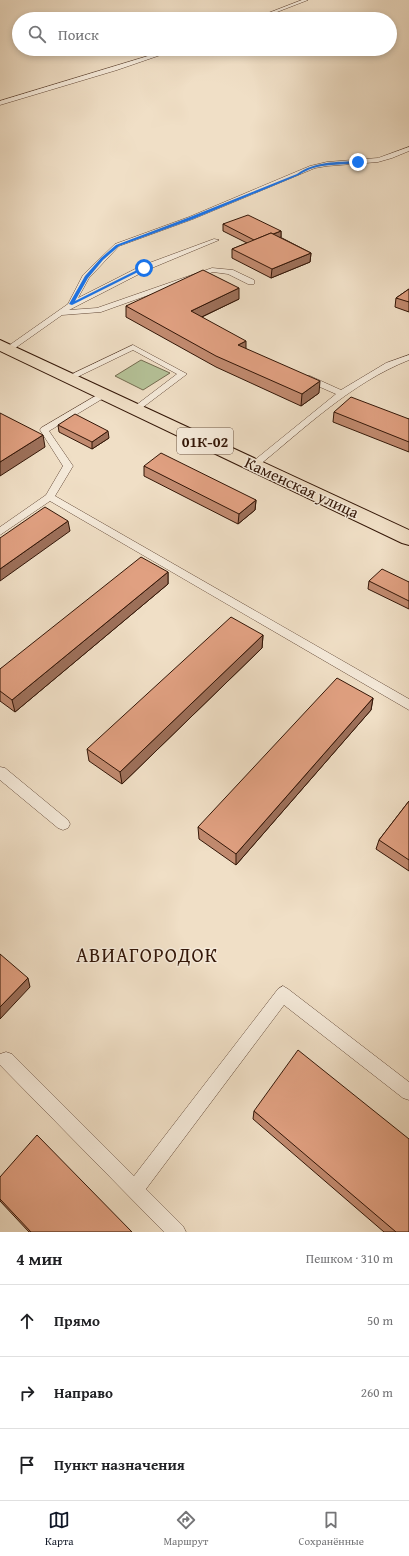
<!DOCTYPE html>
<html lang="ru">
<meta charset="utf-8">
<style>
:root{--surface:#fff;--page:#f2f2f2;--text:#202124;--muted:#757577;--line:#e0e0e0;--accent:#111827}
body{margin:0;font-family:"Gentium Book Plus",serif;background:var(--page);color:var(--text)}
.stop{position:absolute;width:12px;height:12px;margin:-9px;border:3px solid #1a73e8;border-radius:50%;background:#fff}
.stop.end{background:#1a73e8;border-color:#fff;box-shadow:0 1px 4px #0008}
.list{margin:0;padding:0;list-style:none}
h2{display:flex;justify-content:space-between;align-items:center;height:52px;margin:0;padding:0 16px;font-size:17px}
h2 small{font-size:13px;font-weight:400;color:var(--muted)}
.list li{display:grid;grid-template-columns:26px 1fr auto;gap:12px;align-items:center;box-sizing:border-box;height:72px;padding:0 16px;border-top:1px solid var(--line)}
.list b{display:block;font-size:15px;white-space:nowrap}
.list em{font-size:13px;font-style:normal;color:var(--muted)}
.icon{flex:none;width:22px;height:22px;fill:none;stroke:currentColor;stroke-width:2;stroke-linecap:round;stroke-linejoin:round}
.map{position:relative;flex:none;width:409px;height:1232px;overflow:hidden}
.search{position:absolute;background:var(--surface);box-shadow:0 2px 6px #0003;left:12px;right:12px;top:12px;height:44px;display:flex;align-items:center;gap:10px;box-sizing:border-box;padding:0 14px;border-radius:22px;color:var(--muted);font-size:15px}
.sheet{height:268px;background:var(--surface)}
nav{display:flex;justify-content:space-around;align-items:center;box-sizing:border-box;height:56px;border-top:1px solid var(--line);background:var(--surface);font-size:11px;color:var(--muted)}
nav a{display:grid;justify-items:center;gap:2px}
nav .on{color:var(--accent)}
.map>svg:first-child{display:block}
</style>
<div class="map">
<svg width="409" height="1232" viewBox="0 0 409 1232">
<rect width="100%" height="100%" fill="#f0dfc6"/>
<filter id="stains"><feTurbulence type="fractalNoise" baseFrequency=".005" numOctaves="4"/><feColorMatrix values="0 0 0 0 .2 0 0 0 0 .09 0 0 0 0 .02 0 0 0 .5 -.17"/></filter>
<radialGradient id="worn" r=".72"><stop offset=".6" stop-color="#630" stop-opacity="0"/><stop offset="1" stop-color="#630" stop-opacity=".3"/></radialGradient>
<polygon fill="#b5c298" stroke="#746c50" points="141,360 170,373 143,390 115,376"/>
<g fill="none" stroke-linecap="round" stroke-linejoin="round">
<g stroke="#624837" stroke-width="1">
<g id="service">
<polygon points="302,0 308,0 259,19 253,19"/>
<polygon points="171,49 178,49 117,70 0,105 0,101"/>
<polygon points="409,147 409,151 392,158 378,162 327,166 315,168 193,219 119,246 89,278 78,298 141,266 214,239 219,240 147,270 69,310 97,308 212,268 233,270 254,280 254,284 248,284 228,274 213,272 101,312 62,315 11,351 5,351 4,349 68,304 83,275 115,244 189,217 310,166 327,162 378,158"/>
<polygon points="133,345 187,374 138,411 132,411 131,409 177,374 133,350 71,380 65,380 64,378"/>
<path d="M409,355V360C351,383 305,428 257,467H251L249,465L251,463L336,394L304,380L303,378L304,376H310L341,390L386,363Z"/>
<polygon points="104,391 107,392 108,394 107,396 49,431 73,466 55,496 409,699 409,710 50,501 0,535 0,527 46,495 63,466 40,430 41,428"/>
<polygon points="0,767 5,768 68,820 70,824 68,828 63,830 58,828 0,780"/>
<polygon points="283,986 288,989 409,1082 409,1100 403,1098 284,1005 146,1189 183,1226 186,1232 164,1232 0,1065 0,1054 6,1052 12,1054 134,1176 278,989"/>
</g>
</g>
<g stroke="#331607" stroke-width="2">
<polygon id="primary" points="0,340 409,530 409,545 402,543 0,351"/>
</g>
<use href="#service" fill="#f5eada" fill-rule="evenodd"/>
<use href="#primary" fill="#f0dfc6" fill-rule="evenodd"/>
</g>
<g fill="#c18a6f" stroke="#331607">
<polygon points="223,224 281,231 281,237 280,237 311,253 310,262 271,278 232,258 232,249 247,243 223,231"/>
<polygon points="409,289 409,312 395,307 396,298"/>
<polygon points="239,299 202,317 246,349 319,393 301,406 216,367 126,317 126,306"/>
<polygon points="334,412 409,419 409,452 333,422"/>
<polygon points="58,425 109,438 92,449 59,432"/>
<polygon points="144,466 256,500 255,510 238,524 144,476"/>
<polygon points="168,572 168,584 15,712 0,701 0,669"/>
<polygon points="369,581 409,582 409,609 368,589"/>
<polygon points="263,635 262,648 122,784 89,761 87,749"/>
<polygon points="373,698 371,710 236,865 199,839 198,827"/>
<polygon points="409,801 409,871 376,849 379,840"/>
<polygon points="254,1111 409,1232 384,1232 253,1119"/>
<polygon points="0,1177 132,1232 29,1232 0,1201"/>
</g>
<g fill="#9d705a" stroke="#331607">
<polygon points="281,231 281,237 256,247 256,241"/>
<polygon points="311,253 310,262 271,278 272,269"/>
<polygon points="239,288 239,299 191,322 191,311"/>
<polygon points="246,341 246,352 238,345"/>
<polygon points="320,381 319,393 301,406 302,394"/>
<polygon points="108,431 109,438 92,449 92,442"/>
<polygon points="43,435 45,447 0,476 0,462"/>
<polygon points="256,500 255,510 238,524 239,514"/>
<polygon points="68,521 70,531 0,581 0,569"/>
<polygon points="168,572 168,584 15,712 12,700"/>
<polygon points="263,635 262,648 122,784 120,772"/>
<polygon points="373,698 371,710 236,865 236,854"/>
<polygon points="28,978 30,987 0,1019 0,1007"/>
</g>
<g fill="#e0a081" stroke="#331607">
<polygon points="248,215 281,231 273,234 271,233 254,240 223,224"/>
<polygon points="271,233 311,253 272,269 232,249"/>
<polygon points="203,270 239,288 191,311 246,341 238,345 320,381 302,394 216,356 126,306"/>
<polygon points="409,289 409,302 396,298"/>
<polygon points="351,397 409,419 409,442 334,412"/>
<polygon points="0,413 43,435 0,462"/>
<polygon points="75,414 108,431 92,442 58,425"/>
<polygon points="161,453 256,500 239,514 144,466"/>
<polygon points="45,507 68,521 0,569 0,538"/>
<polygon points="141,557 168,572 12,700 0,691 0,669"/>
<polygon points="382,569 409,582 409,601 369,581"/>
<polygon points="231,617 263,635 120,772 87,749"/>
<polygon points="337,678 373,698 236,854 198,827"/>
<polygon points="409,801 409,860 379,840"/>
<polygon points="0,954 28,978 0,1007"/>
<polygon points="298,1050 409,1139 409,1232 396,1232 254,1111"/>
<polygon points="37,1135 132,1232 31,1232 0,1199 0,1177"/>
</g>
<path fill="#1a73e8" d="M358,161L359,163C338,166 318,162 299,175L193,219L119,246L103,260L88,278L75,301L143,267H146V268L72,305L69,304L85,276L101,258L116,245L190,217L297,174C315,161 337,162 358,161Z"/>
<g text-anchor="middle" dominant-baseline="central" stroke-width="3" stroke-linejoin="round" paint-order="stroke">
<rect fill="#f5eada" stroke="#6d5646" stroke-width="1" x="177" y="428" width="56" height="26" rx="3"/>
<g font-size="15" font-weight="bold" fill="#331607">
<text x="205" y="441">01К-02</text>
</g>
<g font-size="16" fill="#331607" stroke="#f5eada">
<text transform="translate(302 487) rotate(25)">Каменская улица</text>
</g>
<g font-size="20" letter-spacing="1" fill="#331607" stroke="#f5eada">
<text x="147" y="954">АВИАГОРОДОК</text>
</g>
</g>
<rect width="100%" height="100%" filter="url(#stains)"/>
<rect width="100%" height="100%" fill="url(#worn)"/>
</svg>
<div class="stop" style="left:144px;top:268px"></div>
<div class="stop end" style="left:358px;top:162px"></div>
<div class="search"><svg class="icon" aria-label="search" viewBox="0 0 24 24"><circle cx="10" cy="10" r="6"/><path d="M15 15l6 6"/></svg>Поиск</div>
</div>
<section class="sheet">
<h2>4 мин<small>Пешком · 310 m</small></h2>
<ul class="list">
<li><svg class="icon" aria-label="ahead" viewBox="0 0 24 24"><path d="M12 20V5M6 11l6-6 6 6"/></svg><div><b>Прямо</b></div><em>50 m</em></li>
<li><svg class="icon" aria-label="right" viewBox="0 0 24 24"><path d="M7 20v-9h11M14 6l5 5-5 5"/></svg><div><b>Направо</b></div><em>260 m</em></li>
<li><svg class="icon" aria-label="arrive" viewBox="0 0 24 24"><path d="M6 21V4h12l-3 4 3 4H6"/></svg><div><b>Пункт назначения</b></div></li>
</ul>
</section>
<nav>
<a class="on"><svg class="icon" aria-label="map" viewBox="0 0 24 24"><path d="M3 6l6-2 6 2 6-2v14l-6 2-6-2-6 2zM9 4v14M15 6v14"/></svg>Карта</a>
<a><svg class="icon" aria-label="directions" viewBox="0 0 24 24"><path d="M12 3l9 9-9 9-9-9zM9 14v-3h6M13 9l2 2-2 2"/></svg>Маршрут</a>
<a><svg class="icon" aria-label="saved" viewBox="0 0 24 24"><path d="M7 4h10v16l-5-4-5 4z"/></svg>Сохранённые</a>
</nav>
